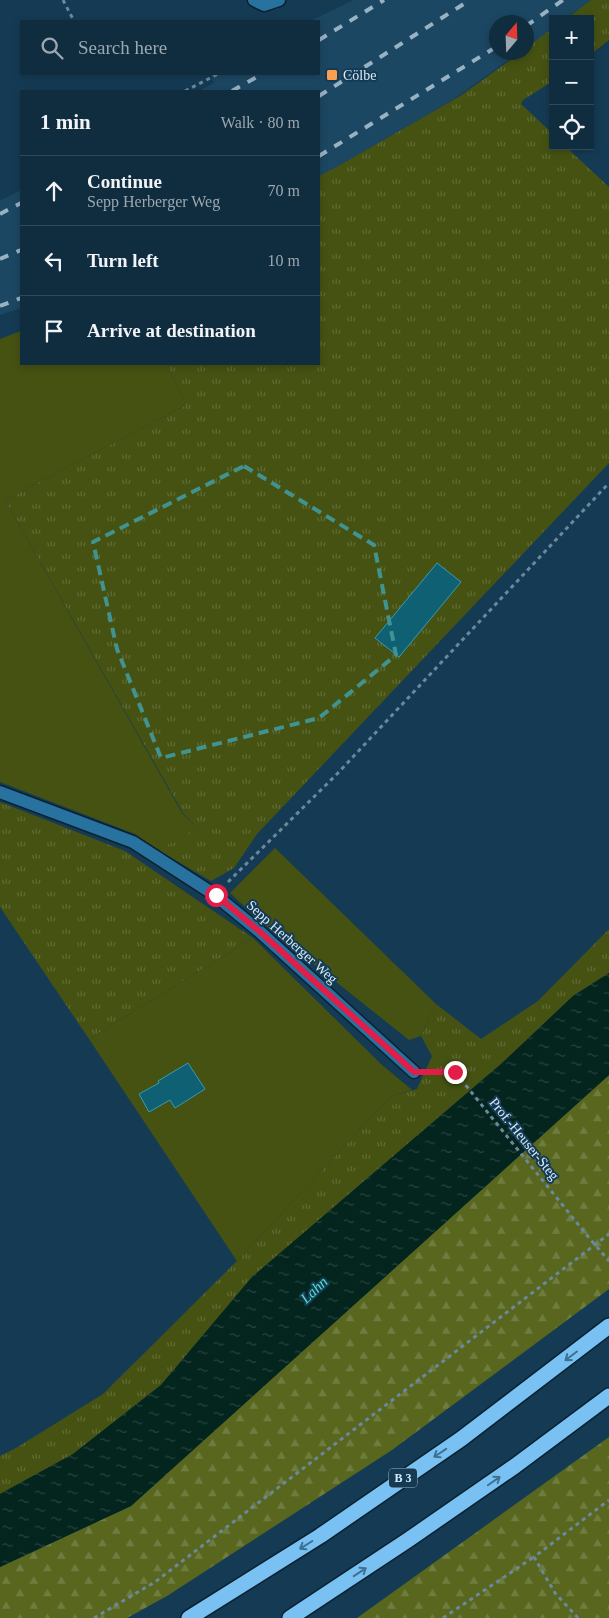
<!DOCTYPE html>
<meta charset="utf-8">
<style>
:root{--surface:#102c3f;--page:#193446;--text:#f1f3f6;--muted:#9ca7b0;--line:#304859}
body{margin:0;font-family:Georgia,serif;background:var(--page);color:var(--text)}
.controls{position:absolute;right:15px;top:15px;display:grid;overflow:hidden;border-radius:0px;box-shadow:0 2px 8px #0003}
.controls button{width:45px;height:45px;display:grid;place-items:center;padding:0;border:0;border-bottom:1px solid var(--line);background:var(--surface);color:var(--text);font:25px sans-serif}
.compass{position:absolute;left:489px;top:15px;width:45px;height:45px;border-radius:50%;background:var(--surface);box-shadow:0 2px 8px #0003;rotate:19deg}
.stop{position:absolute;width:15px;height:15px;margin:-11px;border:4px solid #e11d48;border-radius:50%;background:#fff}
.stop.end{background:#e11d48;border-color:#fff;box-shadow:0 1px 5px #0008}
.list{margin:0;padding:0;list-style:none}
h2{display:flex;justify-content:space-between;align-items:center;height:65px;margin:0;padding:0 20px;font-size:21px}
h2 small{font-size:16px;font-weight:400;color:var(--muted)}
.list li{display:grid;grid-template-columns:32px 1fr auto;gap:15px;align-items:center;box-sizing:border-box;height:70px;padding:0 20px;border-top:1px solid var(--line)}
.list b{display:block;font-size:19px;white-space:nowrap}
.list p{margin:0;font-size:16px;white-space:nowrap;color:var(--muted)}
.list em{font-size:16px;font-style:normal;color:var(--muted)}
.icon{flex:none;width:28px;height:28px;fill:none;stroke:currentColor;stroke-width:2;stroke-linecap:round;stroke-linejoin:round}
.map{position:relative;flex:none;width:609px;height:1618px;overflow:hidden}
.search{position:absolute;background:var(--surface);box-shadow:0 2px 8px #0003;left:20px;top:20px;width:300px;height:55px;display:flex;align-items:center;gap:12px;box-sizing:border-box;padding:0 18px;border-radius:0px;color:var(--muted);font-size:19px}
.panel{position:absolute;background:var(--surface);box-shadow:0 2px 8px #0003;left:20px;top:90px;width:300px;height:275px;border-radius:0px}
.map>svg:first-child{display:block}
</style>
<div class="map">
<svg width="609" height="1618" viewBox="0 0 609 1618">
<defs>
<pattern id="grass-tufts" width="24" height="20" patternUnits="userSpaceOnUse" patternTransform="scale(1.25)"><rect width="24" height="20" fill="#465212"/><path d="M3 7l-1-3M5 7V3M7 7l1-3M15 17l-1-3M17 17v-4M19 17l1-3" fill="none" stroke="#606b35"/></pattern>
<pattern id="forest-firs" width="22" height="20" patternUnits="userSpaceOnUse" patternTransform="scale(1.25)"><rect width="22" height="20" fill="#58661e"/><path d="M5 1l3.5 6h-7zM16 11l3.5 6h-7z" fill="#6f7c40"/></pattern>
<pattern id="water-ripples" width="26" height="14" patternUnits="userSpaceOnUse" patternTransform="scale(1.25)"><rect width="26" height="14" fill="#04241e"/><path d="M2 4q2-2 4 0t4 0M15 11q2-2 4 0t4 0" fill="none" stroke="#284440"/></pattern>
</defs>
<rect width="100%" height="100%" fill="#153b54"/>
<g fill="#1c4762">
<polygon points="354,0 591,0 565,19 553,19 553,28 527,47 526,22 496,22 496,52 518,53 454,99 340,165 319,176 319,91 199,91 214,83 210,74 319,74 319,21 310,21"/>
<polygon points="21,190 21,308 0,315 0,201"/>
</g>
<g fill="url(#grass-tufts)">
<polygon points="591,0 609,0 609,40 590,55 590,19 566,19"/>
<polygon points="553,28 553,81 523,100 521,104 553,134 553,146 565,146 609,187 609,463 257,834 234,868 211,881 158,850 196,827 183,813 5,500 186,405 166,364 319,364 319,176 340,165 460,96 520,53 526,52 527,47"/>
<polygon points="0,802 125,851 253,938 89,1039 0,907"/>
<polygon points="609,929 609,973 573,996 501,1064 252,1277 161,1385 73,1454 0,1494 0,1456 16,1448 103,1394 237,1261 391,1096 417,1089 432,1056 421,1036 436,1004 481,1039 538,1001"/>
</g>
<g fill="url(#forest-firs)">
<polygon points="609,1075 609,1289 392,1450 167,1596 127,1618 0,1618 0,1567 131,1506"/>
<polygon points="609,1437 609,1618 357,1618"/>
</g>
<g fill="#465212">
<polygon points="21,331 21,364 166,364 186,405 5,500 182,813 197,828 158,850 135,834 0,782 0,339"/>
<polygon points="275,848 436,1004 421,1036 409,1040 267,927 230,893"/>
<polygon points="253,938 381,1064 412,1090 391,1096 237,1261 89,1039"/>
</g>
<polygon fill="url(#water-ripples)" points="609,973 609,1075 131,1506 0,1567 0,1494 73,1454 161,1385 252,1277 501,1064 573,996"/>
<g fill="#106074" stroke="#339bb7">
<polygon points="437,563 461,582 399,657 375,638"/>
<polygon points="188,1063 205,1089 175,1108 170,1100 149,1112 139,1094 159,1083 158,1081"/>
</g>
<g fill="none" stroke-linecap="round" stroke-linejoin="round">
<g stroke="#0a2130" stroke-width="15">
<g id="minor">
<polyline points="254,0 264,5 279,0"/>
<polyline points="0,792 133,842 215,895 259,931 414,1072"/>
</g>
</g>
<g stroke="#0a2130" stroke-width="18">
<g id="highway">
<polyline points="189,1618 320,1536 461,1439 609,1326"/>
<polyline points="290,1618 408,1540 515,1466 609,1396"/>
</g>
</g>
<g stroke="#6b899e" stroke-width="3" stroke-dasharray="4 4" stroke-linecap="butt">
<polyline points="63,0 74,21"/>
<polyline points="185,91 218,74"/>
<polyline points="228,882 337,774 609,483"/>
<polyline points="432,1072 455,1072 590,1239 609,1261"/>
<polyline points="94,1618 155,1582 609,1234"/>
<polyline points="443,1618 534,1557"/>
<polyline points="578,1618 555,1593 534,1557 609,1500"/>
</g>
<use href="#minor" stroke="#27729f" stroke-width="12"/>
<use href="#highway" stroke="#79c1f2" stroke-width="15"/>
<g stroke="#98b2c4" stroke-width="4" stroke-dasharray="9 9" stroke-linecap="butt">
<polyline points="526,26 563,0"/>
<polyline points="319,40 384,0"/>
<polyline points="232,91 262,74"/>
<polyline points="319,96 470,0"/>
<polyline points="319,156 496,47"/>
<polyline points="0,214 21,203"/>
<polyline points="0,259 21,250"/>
<polyline points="0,306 21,298"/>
</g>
</g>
<defs><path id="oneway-shaft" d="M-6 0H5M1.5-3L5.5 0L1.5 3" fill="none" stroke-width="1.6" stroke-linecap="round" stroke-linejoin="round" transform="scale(1.25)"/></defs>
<g stroke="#3d7193">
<use href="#oneway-shaft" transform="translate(571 1356) rotate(143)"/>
<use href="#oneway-shaft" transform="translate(440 1453) rotate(146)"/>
<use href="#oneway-shaft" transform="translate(494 1481) rotate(-35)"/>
<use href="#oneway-shaft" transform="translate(306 1545) rotate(148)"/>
<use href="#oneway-shaft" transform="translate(360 1572) rotate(-33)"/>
</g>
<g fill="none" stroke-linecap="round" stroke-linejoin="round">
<polyline stroke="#e11d48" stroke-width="6" points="216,895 259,931 414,1072 455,1072"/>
</g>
<path fill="none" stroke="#419391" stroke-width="4" stroke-dasharray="10 6" stroke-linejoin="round" d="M244,466L374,545L396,655L319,718L161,758L117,649L93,542Z"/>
<rect fill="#fa9f4f" stroke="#153b54" stroke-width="2" x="326" y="69" width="12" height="12" rx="2.5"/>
<g text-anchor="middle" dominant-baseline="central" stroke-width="4" stroke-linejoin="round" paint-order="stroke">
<rect fill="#153b54" stroke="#9cb6c8" stroke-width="1" x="389" y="1468.5" width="28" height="19" rx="4"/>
<g font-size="12" font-weight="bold" fill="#d6ebfa">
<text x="403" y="1478">B 3</text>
</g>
<g font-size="14" fill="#d6ebfa" stroke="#153b54" text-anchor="start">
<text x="343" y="75">Cölbe</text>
</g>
<g font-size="14" fill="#d6ebfa" stroke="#153b54">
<text transform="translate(292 942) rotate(42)">Sepp Herberger Weg</text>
<text transform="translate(524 1139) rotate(51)">Prof.-Heuser-Steg</text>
</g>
<g font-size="15" font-style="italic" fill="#51e0c8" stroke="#153b54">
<text transform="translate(314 1290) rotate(-43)">Lahn</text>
</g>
</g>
</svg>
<div class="controls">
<button>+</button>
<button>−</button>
<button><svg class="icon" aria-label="locate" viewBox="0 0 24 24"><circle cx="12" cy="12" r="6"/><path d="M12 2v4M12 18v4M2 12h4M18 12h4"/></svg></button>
</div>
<svg class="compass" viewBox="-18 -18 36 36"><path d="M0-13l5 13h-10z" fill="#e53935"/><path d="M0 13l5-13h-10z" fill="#9ca7b0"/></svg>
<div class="stop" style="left:216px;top:895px"></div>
<div class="stop end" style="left:455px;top:1072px"></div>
<div class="search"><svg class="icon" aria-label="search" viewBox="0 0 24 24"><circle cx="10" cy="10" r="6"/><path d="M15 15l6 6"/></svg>Search here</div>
<section class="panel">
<h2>1 min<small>Walk · 80 m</small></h2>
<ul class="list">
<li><svg class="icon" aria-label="ahead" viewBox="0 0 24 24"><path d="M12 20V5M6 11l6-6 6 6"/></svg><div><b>Continue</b><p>Sepp Herberger Weg</p></div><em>70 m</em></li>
<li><svg class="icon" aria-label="left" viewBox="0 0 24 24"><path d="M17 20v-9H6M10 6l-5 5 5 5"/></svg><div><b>Turn left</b></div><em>10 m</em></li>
<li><svg class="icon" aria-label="arrive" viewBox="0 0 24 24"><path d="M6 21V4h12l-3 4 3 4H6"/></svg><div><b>Arrive at destination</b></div></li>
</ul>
</section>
</div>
